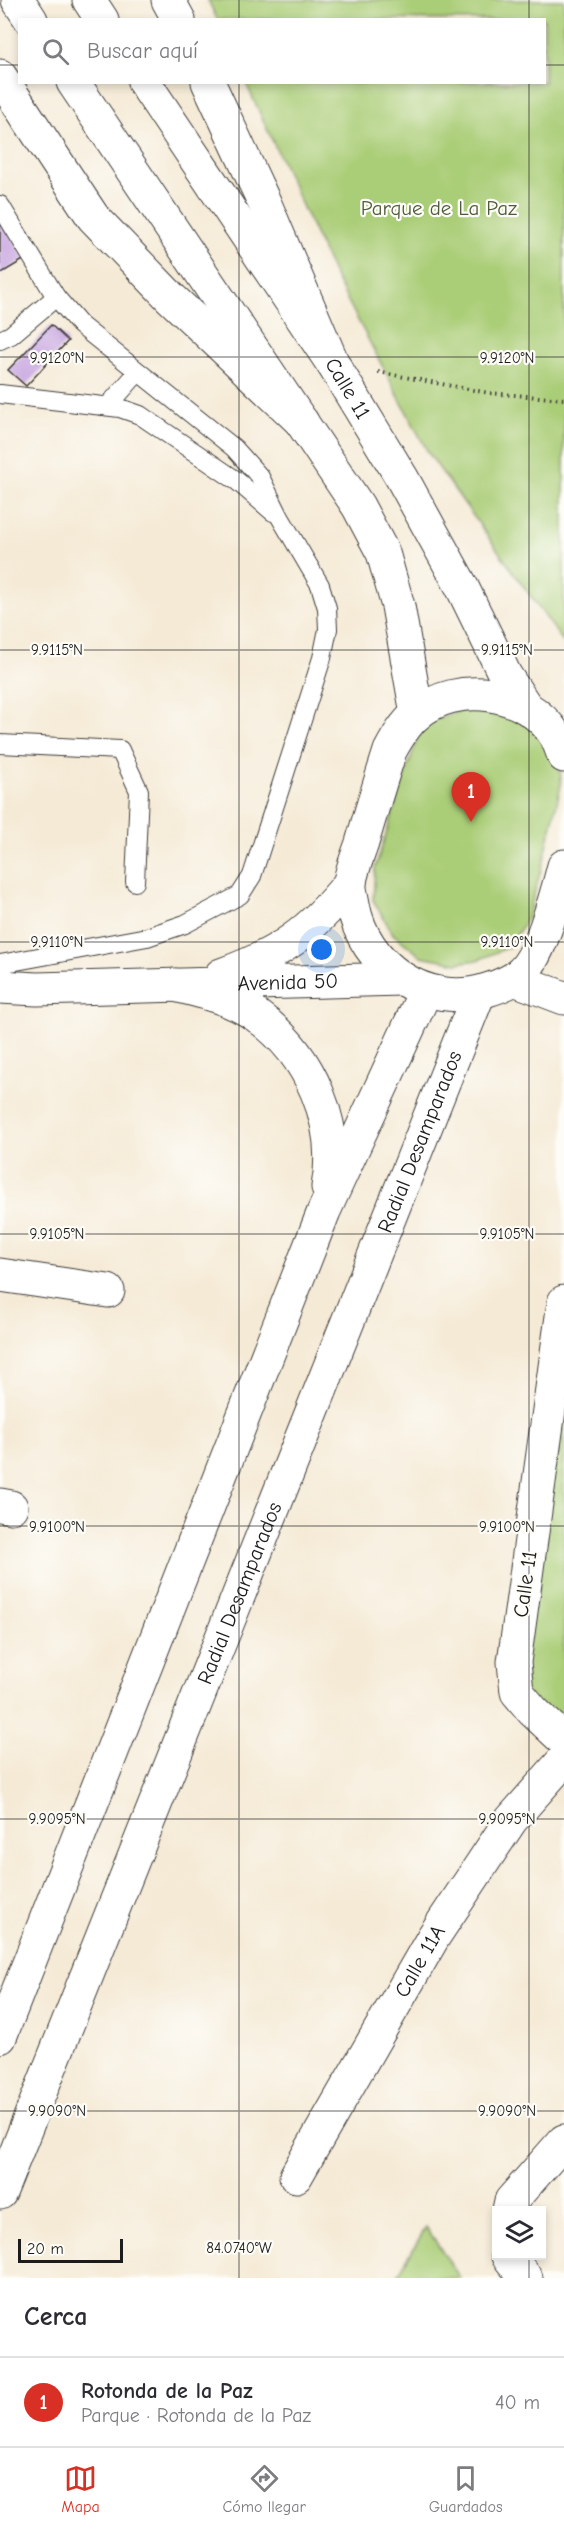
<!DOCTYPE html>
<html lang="es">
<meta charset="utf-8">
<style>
:root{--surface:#fff;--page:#f2f2f3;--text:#2b2b33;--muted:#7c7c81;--line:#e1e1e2;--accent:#d93025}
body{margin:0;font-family:"Comic Neue",sans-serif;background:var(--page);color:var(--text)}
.controls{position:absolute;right:18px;bottom:18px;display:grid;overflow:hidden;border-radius:0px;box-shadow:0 3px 9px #0003}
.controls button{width:54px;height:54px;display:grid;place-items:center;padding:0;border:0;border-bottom:2px solid var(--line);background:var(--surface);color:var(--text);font:30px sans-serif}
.scale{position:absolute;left:18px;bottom:15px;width:105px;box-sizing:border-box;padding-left:6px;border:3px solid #1c1c1c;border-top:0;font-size:16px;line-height:21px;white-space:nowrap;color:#1c1c1c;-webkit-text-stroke:4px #fdfcf7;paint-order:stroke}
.you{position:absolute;left:322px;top:950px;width:21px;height:21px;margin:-15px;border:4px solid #fff;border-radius:50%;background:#1a73e8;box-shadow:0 0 0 9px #1a73e833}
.badge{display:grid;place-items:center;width:39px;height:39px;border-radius:50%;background:var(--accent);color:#fff;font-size:20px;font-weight:700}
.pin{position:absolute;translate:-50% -50px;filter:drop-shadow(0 2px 3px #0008)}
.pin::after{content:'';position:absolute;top:32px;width:21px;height:18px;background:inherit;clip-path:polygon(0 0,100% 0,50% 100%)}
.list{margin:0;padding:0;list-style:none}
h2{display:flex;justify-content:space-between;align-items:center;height:78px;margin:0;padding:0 24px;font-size:26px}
h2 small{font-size:20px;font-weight:400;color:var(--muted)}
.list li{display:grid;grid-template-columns:39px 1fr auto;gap:18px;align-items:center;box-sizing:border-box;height:90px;padding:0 24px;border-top:2px solid var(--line)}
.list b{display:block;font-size:22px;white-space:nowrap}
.list p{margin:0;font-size:20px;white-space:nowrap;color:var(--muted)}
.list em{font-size:20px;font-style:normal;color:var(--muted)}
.icon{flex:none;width:33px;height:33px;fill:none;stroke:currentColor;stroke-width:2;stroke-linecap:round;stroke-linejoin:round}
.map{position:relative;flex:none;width:564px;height:2278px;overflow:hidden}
.search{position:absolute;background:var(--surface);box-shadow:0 3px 9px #0003;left:18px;right:18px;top:18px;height:66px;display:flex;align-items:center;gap:15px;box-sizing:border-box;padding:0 21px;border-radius:0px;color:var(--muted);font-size:22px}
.sheet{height:168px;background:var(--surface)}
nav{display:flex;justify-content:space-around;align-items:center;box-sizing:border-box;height:84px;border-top:2px solid var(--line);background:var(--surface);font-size:16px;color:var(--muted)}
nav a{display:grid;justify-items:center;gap:3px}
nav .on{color:var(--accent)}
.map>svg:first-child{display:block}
</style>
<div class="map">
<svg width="564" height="2278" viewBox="0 0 564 2278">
<rect width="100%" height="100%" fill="#fdfcf7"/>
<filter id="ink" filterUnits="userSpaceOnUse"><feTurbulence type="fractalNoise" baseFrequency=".0167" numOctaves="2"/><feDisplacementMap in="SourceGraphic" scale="12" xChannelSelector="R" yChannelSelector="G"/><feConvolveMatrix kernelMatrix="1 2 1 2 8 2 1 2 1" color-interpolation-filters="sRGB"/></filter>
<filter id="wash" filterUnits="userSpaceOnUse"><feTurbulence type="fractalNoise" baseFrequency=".008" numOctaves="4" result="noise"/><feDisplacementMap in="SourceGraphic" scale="24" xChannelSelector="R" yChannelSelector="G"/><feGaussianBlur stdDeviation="1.35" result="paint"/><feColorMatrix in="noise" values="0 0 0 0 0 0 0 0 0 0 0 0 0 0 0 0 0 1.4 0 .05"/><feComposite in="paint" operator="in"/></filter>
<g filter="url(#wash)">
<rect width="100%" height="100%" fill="#f5ead6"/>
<g fill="#aacd77" stroke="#63744a" stroke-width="1.5">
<polygon points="208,0 564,0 564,643 429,454 333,273 246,83 544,82 544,20 217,19"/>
<polygon points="474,706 532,719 560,761 561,785 544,860 527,919 509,947 478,960 457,963 421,956 393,934 373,900 375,868 417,739 431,721"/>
<polygon points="564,1303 564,1740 517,1692"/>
<polygon points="426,2227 460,2278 396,2278"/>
</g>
<g id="blocks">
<g fill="#c4a0e0">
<polygon points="0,217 25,259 0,274"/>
<polygon points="51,325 68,341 26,386 8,370"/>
</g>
</g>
</g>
<g filter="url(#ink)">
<use href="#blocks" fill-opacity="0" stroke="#3d3b38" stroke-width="1.5"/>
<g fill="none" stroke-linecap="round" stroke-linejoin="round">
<g stroke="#3d3b38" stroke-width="20">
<g id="service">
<polyline points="0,205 56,297 80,325 234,448 260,477 280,517 320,585 327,608 328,629 322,658 252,876 240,895 185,924 147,937 0,964"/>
<polyline points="0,340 11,335 56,297"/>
<polyline points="0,394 120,408 140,415 237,481 273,512"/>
<polyline points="108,406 138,372"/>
<polyline points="0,744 120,750 139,791 135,882"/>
</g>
</g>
<g stroke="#3d3b38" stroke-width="35">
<g id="minor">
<polyline points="0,1275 108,1291"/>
<polyline points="564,1302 514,1662 517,1692 533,1711 564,1740"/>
<polyline points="0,1505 11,1507"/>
<path id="s1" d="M296,2176L434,1936L511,1820L564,1760"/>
<polyline points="509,2210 511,2201 564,2141"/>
<polyline points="508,2256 526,2278"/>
</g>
</g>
<g stroke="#3d3b38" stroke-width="35">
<g id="tertiary">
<path d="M221,975C281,954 310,932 350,883"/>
<polyline points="514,979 564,998"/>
<path id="s2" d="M0,987L37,989L401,979"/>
</g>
</g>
<g stroke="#3d3b38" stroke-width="35">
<g id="secondary">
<polyline points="18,0 31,20"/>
<polyline points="89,0 102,20"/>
<polyline points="73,82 358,506 383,553 398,606 417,714"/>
<path id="s3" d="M144,82L333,364L402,478L462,587L505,675L526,707"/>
<path d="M564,756C561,749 559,741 555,735C526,690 457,680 417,714C405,724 397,738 390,751C380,782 371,812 362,843C358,855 352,869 350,882C349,888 352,897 353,904C363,965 426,1010 487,990C500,986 514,981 523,971C542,952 557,893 564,866"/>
<path d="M175,985C204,992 233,999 257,1016C310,1054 340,1123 328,1187"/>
<polyline points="0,2037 324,1211 426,990"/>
<path id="s4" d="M0,2193L479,993"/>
</g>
</g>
<g stroke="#3d3b38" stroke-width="35">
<g id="trunk">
<polyline points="168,0 179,20"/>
<polyline points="0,76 93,217 171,298 302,422"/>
<polyline points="208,82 265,204 333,364"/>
</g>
</g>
<polyline stroke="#3d3b38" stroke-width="4" stroke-dasharray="1.5 4.5" stroke-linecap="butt" points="378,372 489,393 564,399"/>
<use href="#service" stroke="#fff" stroke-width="18"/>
<use href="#minor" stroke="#fff" stroke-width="33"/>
<use href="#tertiary" stroke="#fff" stroke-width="33"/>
<use href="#secondary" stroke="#fff" stroke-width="33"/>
<use href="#trunk" stroke="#fff" stroke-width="33"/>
</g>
</g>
<path fill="none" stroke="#1c1c1c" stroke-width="1.5" stroke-opacity="0.45" d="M239,0V20M529,0V20M0,65H20M544,65H564M239,82V2278M529,82V2210M0,357H564M0,650H564M0,942H564M0,1234H564M0,1526H564M0,1819H564M0,2111H564M529,2256V2278"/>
<g text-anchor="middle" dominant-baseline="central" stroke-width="4.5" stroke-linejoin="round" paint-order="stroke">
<g font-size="21" fill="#4e5a3c" stroke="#fdfcf7">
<text x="439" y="208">Parque de La Paz</text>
</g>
<g font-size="21" fill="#1c1c1c" stroke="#fdfcf7">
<text stroke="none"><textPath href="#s3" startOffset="368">Calle 11</textPath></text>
<text stroke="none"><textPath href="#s2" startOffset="288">Avenida 50</textPath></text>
<text stroke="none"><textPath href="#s4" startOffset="1132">Radial Desamparados</textPath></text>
<text transform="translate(525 1584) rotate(-82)">Calle 11</text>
<text stroke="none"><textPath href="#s4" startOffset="646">Radial Desamparados</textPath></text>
<text stroke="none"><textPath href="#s1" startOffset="248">Calle 11A</textPath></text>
</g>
</g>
<g font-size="15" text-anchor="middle" fill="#1c1c1c" stroke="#fdfcf7" stroke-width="4.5" stroke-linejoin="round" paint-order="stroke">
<text x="57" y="363">9.9120°N</text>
<text x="507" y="363">9.9120°N</text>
<text x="57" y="655">9.9115°N</text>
<text x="507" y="655">9.9115°N</text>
<text x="57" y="947">9.9110°N</text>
<text x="507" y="947">9.9110°N</text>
<text x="57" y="1239">9.9105°N</text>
<text x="507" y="1239">9.9105°N</text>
<text x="57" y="1532">9.9100°N</text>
<text x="507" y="1532">9.9100°N</text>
<text x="57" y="1824">9.9095°N</text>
<text x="507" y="1824">9.9095°N</text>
<text x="57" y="2116">9.9090°N</text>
<text x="507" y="2116">9.9090°N</text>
<text x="239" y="2253">84.0740°W</text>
</g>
</svg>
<div class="controls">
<button><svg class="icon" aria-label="layers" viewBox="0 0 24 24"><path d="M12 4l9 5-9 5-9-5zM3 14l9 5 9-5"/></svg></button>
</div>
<div class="scale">20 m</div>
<div class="you"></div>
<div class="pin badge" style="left:471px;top:822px">1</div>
<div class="search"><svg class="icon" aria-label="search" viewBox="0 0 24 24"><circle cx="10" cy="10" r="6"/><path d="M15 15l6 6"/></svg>Buscar aquí</div>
</div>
<section class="sheet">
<h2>Cerca<small></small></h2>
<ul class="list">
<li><span class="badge">1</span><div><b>Rotonda de la Paz</b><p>Parque · Rotonda de la Paz</p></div><em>40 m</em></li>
</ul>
</section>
<nav>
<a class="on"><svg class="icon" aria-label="map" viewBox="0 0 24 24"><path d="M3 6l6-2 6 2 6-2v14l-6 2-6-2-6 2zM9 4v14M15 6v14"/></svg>Mapa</a>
<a><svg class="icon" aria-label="directions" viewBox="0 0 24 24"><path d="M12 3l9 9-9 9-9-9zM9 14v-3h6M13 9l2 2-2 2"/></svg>Cómo llegar</a>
<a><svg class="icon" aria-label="saved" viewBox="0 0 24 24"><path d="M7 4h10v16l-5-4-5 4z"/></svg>Guardados</a>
</nav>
